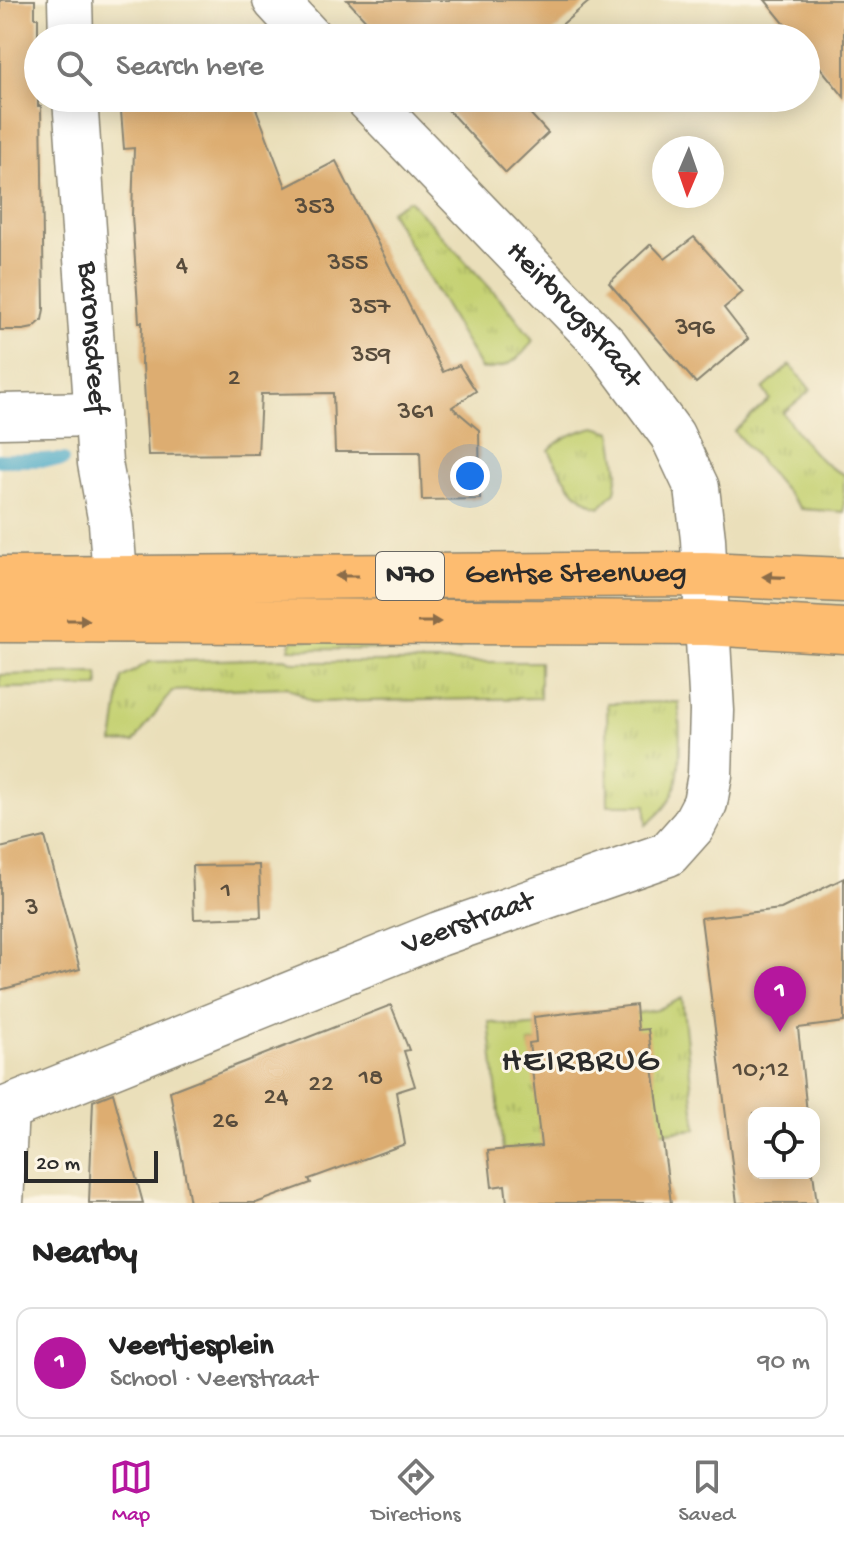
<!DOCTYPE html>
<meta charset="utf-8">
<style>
:root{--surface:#fff;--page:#f2f2f2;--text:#222;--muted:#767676;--line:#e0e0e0;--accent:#b5179e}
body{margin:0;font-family:"Gochi Hand",sans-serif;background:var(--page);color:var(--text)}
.controls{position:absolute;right:24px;bottom:24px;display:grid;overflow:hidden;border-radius:16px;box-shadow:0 4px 20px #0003}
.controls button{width:72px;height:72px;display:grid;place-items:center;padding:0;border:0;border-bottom:2px solid var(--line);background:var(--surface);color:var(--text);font:40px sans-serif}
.compass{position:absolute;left:652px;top:136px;width:72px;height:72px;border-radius:50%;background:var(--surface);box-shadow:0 4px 20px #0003;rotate:182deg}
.scale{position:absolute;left:24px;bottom:20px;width:134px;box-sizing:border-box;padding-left:8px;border:4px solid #2b2b2b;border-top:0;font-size:22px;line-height:28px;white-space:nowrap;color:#2b2b2b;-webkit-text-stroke:6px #fcf5e5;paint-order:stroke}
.you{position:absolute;left:470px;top:476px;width:28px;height:28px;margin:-20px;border:6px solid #fff;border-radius:50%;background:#1a73e8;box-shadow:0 0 0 12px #1a73e833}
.badge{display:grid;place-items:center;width:52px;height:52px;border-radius:50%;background:var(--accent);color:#fff;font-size:26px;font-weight:700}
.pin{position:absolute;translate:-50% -66px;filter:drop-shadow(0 2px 4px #0008)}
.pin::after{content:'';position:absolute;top:42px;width:28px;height:24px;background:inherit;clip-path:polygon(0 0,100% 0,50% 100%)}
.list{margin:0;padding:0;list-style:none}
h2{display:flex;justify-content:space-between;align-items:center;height:104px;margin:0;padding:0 32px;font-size:34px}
h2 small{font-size:26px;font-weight:400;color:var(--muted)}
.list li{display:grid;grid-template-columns:52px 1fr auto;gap:24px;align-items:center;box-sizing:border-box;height:112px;margin:0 16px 16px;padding:0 16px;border:2px solid var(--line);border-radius:16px}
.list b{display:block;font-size:30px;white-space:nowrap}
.list p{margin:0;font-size:26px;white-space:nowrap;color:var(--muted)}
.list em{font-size:26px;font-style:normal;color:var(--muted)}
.icon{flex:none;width:44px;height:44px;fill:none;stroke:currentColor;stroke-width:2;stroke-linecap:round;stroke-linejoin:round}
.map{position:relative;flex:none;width:844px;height:1203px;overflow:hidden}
.search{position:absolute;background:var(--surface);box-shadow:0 4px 20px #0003;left:24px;right:24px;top:24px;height:88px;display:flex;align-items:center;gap:20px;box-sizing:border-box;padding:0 28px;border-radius:44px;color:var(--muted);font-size:30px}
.sheet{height:232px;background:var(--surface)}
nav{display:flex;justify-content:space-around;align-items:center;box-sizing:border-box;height:112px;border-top:2px solid var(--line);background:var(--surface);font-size:22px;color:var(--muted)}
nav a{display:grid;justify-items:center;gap:4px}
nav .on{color:var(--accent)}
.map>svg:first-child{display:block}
</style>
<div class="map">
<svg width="844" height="1203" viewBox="0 0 844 1203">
<defs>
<pattern id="grass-tufts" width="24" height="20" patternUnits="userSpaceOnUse" patternTransform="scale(2)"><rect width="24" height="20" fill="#c5d172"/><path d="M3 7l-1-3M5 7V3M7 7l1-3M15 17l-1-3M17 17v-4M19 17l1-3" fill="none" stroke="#a9b463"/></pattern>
</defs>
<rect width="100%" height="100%" fill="#fcf5e5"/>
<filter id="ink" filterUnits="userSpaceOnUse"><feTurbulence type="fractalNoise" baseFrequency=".0125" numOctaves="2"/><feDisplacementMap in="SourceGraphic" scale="16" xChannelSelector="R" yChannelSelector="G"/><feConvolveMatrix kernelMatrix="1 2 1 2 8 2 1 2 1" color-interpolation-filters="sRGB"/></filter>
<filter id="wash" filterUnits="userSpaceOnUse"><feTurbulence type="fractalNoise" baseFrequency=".006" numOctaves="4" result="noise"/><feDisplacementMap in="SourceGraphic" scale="32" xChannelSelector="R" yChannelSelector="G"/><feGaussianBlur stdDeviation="1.8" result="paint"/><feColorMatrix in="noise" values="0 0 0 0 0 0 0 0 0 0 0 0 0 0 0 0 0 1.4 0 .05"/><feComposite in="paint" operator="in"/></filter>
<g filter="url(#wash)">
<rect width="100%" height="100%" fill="#eadfba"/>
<g fill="url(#grass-tufts)" stroke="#787e4e" stroke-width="2">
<path d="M409,200L511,311L533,340C520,360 506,370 481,369L390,211Z"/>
<path d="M790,365L811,390L783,413C800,435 817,465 844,474V512L801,509L734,431L770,399L763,389Z"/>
<path d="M595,427L612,432L618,472L615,492L600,507C577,502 559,471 549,450C561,437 578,431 595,427Z"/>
<polygon points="460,639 460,650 289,649 292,640"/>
<polygon points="285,658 294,662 540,662 540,698 313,702 287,687 172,691 134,742 113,743 122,678 149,662"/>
<polygon points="98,673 99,687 0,688 0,675"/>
<path d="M679,702C679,728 683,766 674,791C669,805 658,815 646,825V805H608L607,703Z"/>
<polygon points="682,998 696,1129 646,1134 631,1014 657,1010"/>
<polygon points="489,1022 518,1027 541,1025 543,1041 529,1043 555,1144 503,1150"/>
</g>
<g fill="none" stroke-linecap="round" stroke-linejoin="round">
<polyline stroke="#46a7c5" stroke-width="14" points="0,460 62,460"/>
</g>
<g id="blocks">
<g fill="#ddad71">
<polygon points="0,0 35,0 35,18 38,18 38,106 41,106 44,309 42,320 33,328 23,330 0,330"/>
<polygon points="347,0 591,0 546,38 382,38"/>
<polygon points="765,0 844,0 844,97 806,50 806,38 796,38"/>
<polygon points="120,98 252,98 286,187 336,161 443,372 459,365 476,391 452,407 479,430 480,499 422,500 420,452 335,452 333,393 261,394 258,454 148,455 143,364 141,364 142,322 139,322 132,215 134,148 124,149"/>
<polygon points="437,98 516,98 548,133 506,173"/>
<polygon points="694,237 743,292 724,308 748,339 696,383 609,283 651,244 665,259"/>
<polygon points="45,837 80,969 0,990 0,848"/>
<polygon points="259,865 261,917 194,919 192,866"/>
<polygon points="844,878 844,1022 798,1028 807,1113 754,1113 754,1173 813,1173 817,1203 737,1203 701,918 781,909"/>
<polygon points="391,1005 409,1050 404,1051 415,1086 396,1092 405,1144 309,1179 311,1183 256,1203 190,1203 170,1091"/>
<polygon points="636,1005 638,1030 648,1029 671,1203 507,1203 505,1185 492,1187 488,1151 541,1146 529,1043 536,1042 534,1017"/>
<polygon points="113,1093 143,1203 89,1203 93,1101"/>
</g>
</g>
</g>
<g filter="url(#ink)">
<use href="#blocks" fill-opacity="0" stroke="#8a8572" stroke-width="2"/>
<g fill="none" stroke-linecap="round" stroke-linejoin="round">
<g stroke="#8a8572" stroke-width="47">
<g id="minor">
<polyline points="70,0 71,38"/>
<path id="s1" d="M75,98L100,463L111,523L115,577"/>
<polyline points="0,416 97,414"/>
<path id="s2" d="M0,1110L6,1109L439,934L668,854L693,826L705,803L710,775L712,711L707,623"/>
<polyline points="1,1203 6,1109"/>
</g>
</g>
<g stroke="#8a8572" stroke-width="47">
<g id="tertiary">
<polyline points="275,0 310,38"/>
<path id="s3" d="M367,98L606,346L672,435L697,488L703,539L707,623"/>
</g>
</g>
<g stroke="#8a8572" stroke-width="47">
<g id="primary">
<path id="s4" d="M0,579L705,574L844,580"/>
<polyline points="0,620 707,623 844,631"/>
</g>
</g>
<use href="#minor" stroke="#fff" stroke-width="44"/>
<use href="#tertiary" stroke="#fff" stroke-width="44"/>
<use href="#primary" stroke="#fdbc6f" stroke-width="44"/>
</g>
<defs><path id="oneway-solid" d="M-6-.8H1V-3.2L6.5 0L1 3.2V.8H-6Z" transform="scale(2)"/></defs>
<g fill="#8a6c4a">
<use href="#oneway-solid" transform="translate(347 576) rotate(180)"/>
<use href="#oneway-solid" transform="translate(774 577) rotate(-178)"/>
<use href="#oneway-solid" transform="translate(78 620)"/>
<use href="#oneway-solid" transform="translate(429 622)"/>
</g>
</g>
<g text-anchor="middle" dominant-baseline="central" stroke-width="6" stroke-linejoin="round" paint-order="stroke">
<g font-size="26" fill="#584c3c">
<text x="315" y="208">353</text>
<text x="348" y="264">355</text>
<text x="182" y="266">4</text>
<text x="370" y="308">357</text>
<text x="695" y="329">396</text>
<text x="371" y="356">359</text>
<text x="234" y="379">2</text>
<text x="416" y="413">361</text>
<text x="226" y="892">1</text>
<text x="32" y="909">3</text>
<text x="761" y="1071">10;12</text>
<text x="371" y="1079">18</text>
<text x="321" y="1085">22</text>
<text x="276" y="1098">24</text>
<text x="225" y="1122">26</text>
</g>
<rect fill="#fcf5e5" stroke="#6a6863" stroke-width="2" x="376" y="552" width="68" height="48" rx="6"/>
<g font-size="28" font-weight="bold" fill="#2b2b2b">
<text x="410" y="576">N70</text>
</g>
<g font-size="30" fill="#2b2b2b" stroke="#fcf5e5">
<text stroke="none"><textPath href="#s3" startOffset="300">Heirbrugstraat</textPath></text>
<text stroke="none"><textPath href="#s1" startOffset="240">Baronsdreef</textPath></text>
<text stroke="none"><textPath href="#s4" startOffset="576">Gentse Steenweg</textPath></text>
<text stroke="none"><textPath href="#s2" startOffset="504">Veerstraat</textPath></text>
</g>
<g font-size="34" letter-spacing="2" fill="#2b2b2b" stroke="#fcf5e5">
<text x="581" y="1063">HEIRBRUG</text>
</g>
</g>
</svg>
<div class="controls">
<button><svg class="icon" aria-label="locate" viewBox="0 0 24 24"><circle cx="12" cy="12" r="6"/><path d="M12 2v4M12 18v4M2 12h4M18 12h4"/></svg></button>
</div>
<svg class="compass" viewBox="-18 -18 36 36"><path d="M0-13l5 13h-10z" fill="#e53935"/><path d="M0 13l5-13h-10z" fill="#767676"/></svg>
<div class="scale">20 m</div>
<div class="you"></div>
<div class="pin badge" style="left:780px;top:1032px">1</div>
<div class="search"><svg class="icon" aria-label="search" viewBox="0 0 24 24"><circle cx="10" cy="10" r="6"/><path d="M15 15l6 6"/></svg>Search here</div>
</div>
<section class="sheet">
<h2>Nearby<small></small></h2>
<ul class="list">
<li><span class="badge">1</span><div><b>Veertjesplein</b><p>School · Veerstraat</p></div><em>90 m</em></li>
</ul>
</section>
<nav>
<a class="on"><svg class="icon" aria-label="map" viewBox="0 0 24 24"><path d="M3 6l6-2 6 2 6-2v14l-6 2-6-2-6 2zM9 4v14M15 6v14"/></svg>Map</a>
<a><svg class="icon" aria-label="directions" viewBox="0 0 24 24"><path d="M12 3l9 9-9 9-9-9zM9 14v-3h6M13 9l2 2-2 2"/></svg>Directions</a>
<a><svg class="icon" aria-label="saved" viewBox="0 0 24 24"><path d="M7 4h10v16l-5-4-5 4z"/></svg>Saved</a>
</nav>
